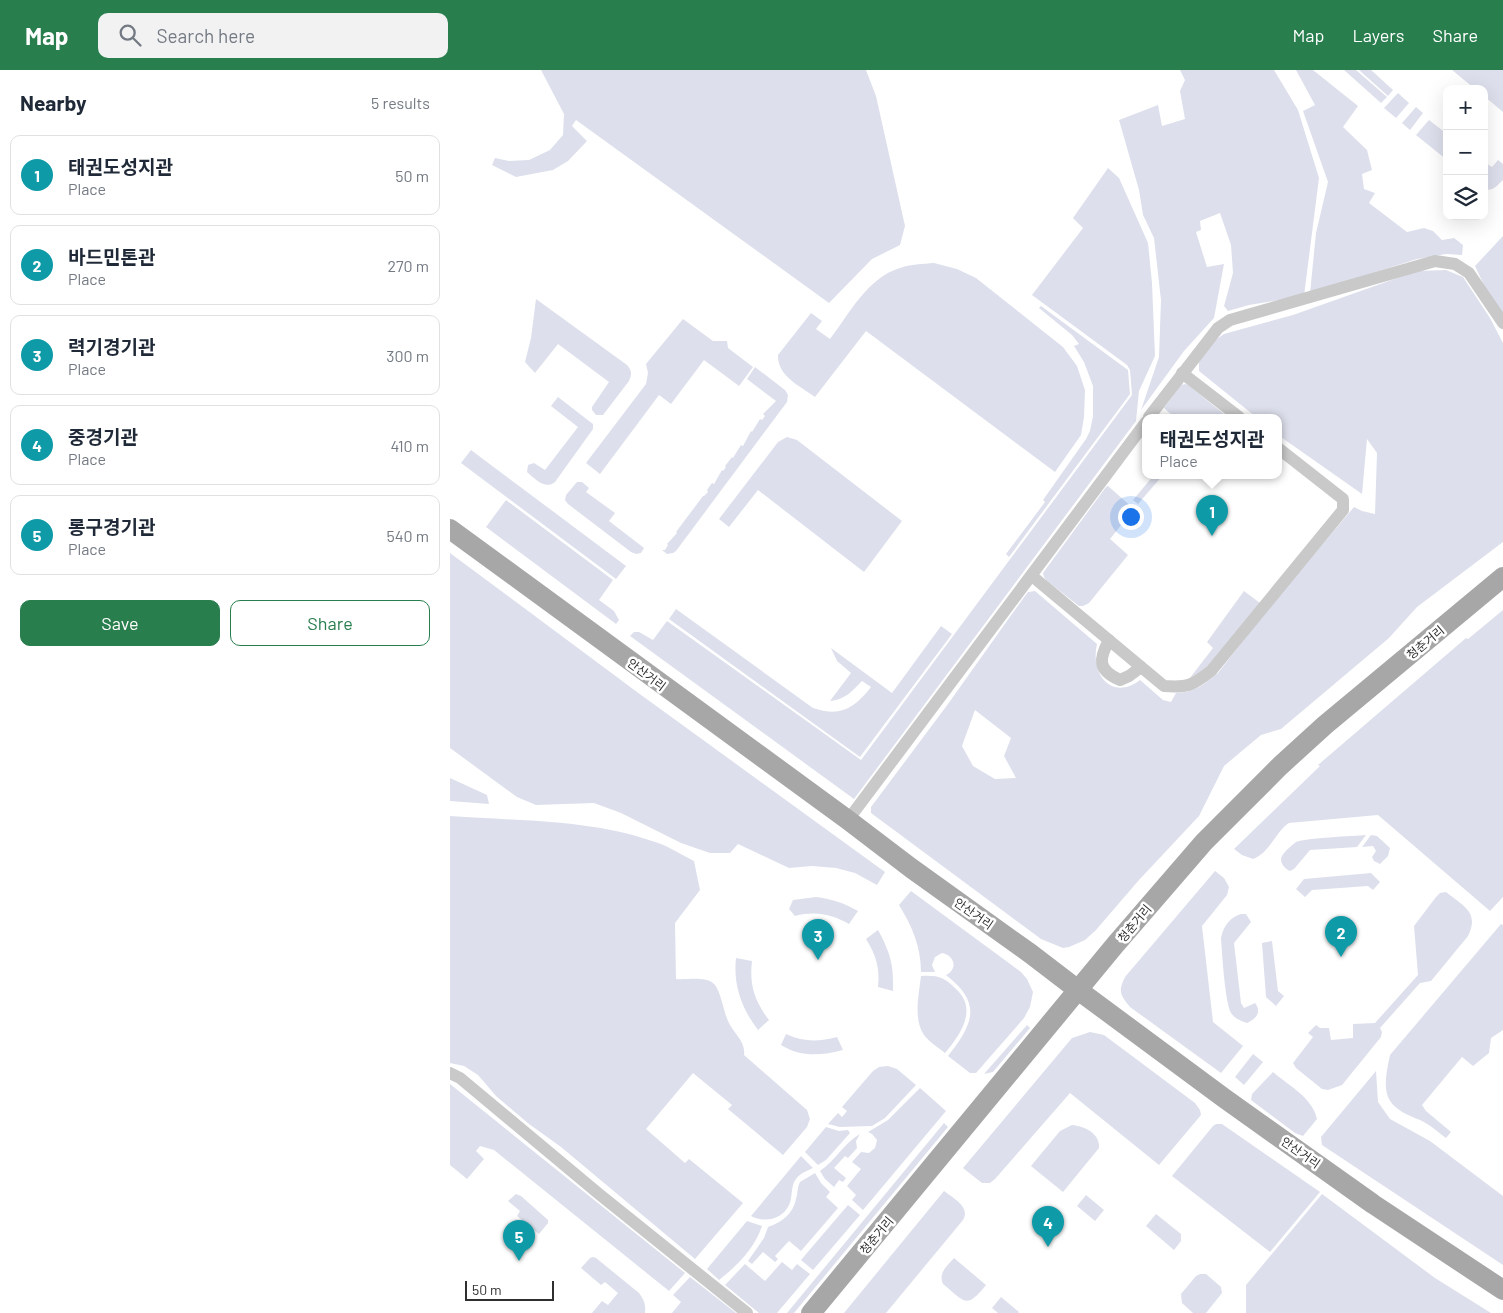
<!DOCTYPE html>
<meta charset="utf-8">
<style>
:root{--surface:#fff;--page:#f2f2f3;--text:#1f2937;--muted:#747a83;--line:#e0e1e3;--accent:#287e4d}
body{margin:0;font-family:Barlow,"Noto Sans KR",sans-serif;background:var(--page);color:var(--text)}
.controls{position:absolute;right:15px;top:15px;display:grid;overflow:hidden;border-radius:10px;box-shadow:0 5px 20px #0002}
.controls button{width:45px;height:45px;display:grid;place-items:center;padding:0;border:0;border-bottom:1px solid var(--line);background:var(--surface);color:var(--text);font:25px sans-serif}
.scale{position:absolute;left:15px;bottom:12px;width:89px;box-sizing:border-box;padding-left:5px;border:2px solid #2f2f2f;border-top:0;font-size:14px;line-height:18px;white-space:nowrap;color:#2f2f2f;-webkit-text-stroke:4px #fff;paint-order:stroke}
.you{position:absolute;left:680px;top:446px;width:18px;height:18px;margin:-12px;border:4px solid #fff;border-radius:50%;background:#1a73e8;box-shadow:0 0 0 8px #1a73e833}
.badge{display:grid;place-items:center;width:32px;height:32px;border-radius:50%;background:var(--accent);color:#fff;font-size:16px;font-weight:700}
.pin{position:absolute;translate:-50% -41px;filter:drop-shadow(0 1px 2px #0008)}
.pin::after{content:'';position:absolute;top:26px;width:18px;height:15px;background:inherit;clip-path:polygon(0 0,100% 0,50% 100%)}
.popup{position:absolute;left:692px;top:344px;width:140px;height:65px;box-sizing:border-box;display:grid;place-content:center;border-radius:10px;background:var(--surface);filter:drop-shadow(0 1px 4px #0005);font-size:16px;white-space:nowrap;color:var(--muted)}
.popup b{font-size:19px;color:var(--text)}
.popup::after{content:'';position:absolute;left:50%;top:100%;margin-left:-10px;border:10px solid transparent;border-top-color:var(--surface)}
.list{margin:0;padding:0;list-style:none}
h2{display:flex;justify-content:space-between;align-items:center;height:65px;margin:0;padding:0 20px;font-size:21px}
h2 small{font-size:16px;font-weight:400;color:var(--muted)}
.list li{display:grid;grid-template-columns:32px 1fr auto;gap:15px;align-items:center;box-sizing:border-box;height:80px;margin:0 10px 10px;padding:0 10px;border:1px solid var(--line);border-radius:10px}
.list b{display:block;font-size:19px;white-space:nowrap}
.list p{margin:0;font-size:16px;white-space:nowrap;color:var(--muted)}
.list em{font-size:16px;font-style:normal;color:var(--muted)}
.actions{display:flex;gap:10px;padding:15px 20px}
.actions a{flex:1;padding:11px 0;border:1px solid var(--accent);border-radius:10px;text-align:center;font-size:18px;color:var(--accent)}
.actions .main{background:var(--accent);color:#fff}
.icon{flex:none;width:28px;height:28px;fill:none;stroke:currentColor;stroke-width:2;stroke-linecap:round;stroke-linejoin:round}
.map{position:relative;flex:none;width:1053px;height:1243px;overflow:hidden}
header{display:flex;align-items:center;gap:30px;box-sizing:border-box;height:70px;padding:0 25px;background:var(--accent);color:#fff}
header strong{font-size:24px}
nav{display:flex;gap:28px;margin-inline-start:auto;font-size:18px}
.search{width:350px;height:45px;background:var(--page);display:flex;align-items:center;gap:12px;box-sizing:border-box;padding:0 18px;border-radius:10px;color:var(--muted);font-size:19px}
main{display:flex}
aside{flex:1;background:var(--surface)}
.map>svg:first-child{display:block}
</style>
<header>
<strong>Map</strong>
<div class="search"><svg class="icon" aria-label="search" viewBox="0 0 24 24"><circle cx="10" cy="10" r="6"/><path d="M15 15l6 6"/></svg>Search here</div>
<nav><a>Map</a><a>Layers</a><a>Share</a></nav>
</header>
<main>
<aside>
<h2>Nearby<small>5 results</small></h2>
<ul class="list">
<li><span class="badge" style="background:#0f9aa8">1</span><div><b>태권도성지관</b><p>Place</p></div><em>50 m</em></li>
<li><span class="badge" style="background:#0f9aa8">2</span><div><b>바드민톤관</b><p>Place</p></div><em>270 m</em></li>
<li><span class="badge" style="background:#0f9aa8">3</span><div><b>력기경기관</b><p>Place</p></div><em>300 m</em></li>
<li><span class="badge" style="background:#0f9aa8">4</span><div><b>중경기관</b><p>Place</p></div><em>410 m</em></li>
<li><span class="badge" style="background:#0f9aa8">5</span><div><b>롱구경기관</b><p>Place</p></div><em>540 m</em></li>
</ul>
<div class="actions"><a class="main">Save</a><a>Share</a></div>
</aside>
<div class="map">
<svg width="1053" height="1243" viewBox="0 0 1053 1243">
<rect width="100%" height="100%" fill="#fff"/>
<g fill="#dde0ec" fill-rule="evenodd">
<polygon points="91,0 416,0 426,26 455,156 450,175 422,189 379,233 126,50 122,56 137,71 118,91 103,100 66,107 42,95 45,88 59,91 79,90 100,80 113,65 114,44"/>
<polygon points="730,0 824,0 848,40 869,108 854,226 799,235 778,241 774,236 783,203 781,175 770,143 750,151 751,160 746,162 757,197 774,194 764,248 734,281 691,340 709,287 711,230 704,168 693,145 689,120 669,50 708,35 712,56 735,49 730,21 735,10"/>
<polygon points="846,0 863,0 908,36 893,57 917,80 922,100 912,104 914,119 925,123 919,133 957,162 974,158 983,161 992,170 1004,168 1013,175 1012,185 996,184 967,189 860,223 866,163 878,112 853,41 865,35"/>
<polygon points="894,0 906,0 937,27 931,33"/>
<polygon points="909,0 921,0 943,20 938,26"/>
<polygon points="1002,0 1053,0 1053,42 1034,26 1034,19 1025,19"/>
<polygon points="948,23 959,33 946,48 934,38"/>
<polygon points="966,37 973,43 960,60 952,53"/>
<polygon points="979,50 997,64 997,90 966,65"/>
<path d="M1048,90L1053,94V110C1047,116 1042,122 1034,119V92L1042,97Z"/>
<polygon points="658,98 669,108 698,173 702,213 705,286 689,321 686,351 404,729 180,566 184,562 189,562 203,570 217,551 411,690 682,325 680,300 677,295 582,225 633,158 623,148"/>
<polygon points="1053,166 1053,256 1025,196"/>
<path d="M484,193L507,199L526,208L613,277L627,296L635,320L634,347L631,365L605,402L416,261L365,327C350,316 327,306 328,285L361,243L372,251L366,259L380,269C400,243 417,208 450,198C460,194 473,194 484,193Z"/>
<path d="M996,200L1013,207L1040,248L1053,273V472L967,537L939,568L831,659L811,665L774,696L749,746L689,810L646,860L635,870L619,877L613,878L591,869L421,743V737L498,634L572,530L578,522L585,521L647,574C640,603 661,632 690,610L713,630L721,632L726,623C743,623 755,614 768,603L826,529L904,437L912,441L925,444L927,383L917,369L912,424L828,365V347H806L749,301V292L761,273L774,264L843,245L967,201ZM525,640L561,668L554,686L566,708L545,709L523,696L512,676Z"/>
<path d="M86,229L177,295C182,301 182,304 179,311L153,345H146L142,340V337L159,312L108,274L85,303L75,292L81,268Z"/>
<polygon points="591,236 678,300 680,324 559,487 556,484 595,432 593,430 636,369 640,361 643,346 643,316 634,292 624,276 629,274 622,265 589,238"/>
<polygon points="233,249 263,271 277,271 278,278 303,297 289,316 254,290 221,334 209,325 150,404 136,393 196,314 198,303 196,294"/>
<polygon points="305,297 335,320 338,325 337,332 226,481 223,483 217,484 212,480 215,480 218,475 217,474 227,463 226,462 253,426 254,426 258,422 257,420 262,413 264,414 272,400 273,401 276,397 275,396 282,387 283,388 291,375 293,376 301,361 302,362 310,349 312,350 315,346 313,344 326,331 297,309"/>
<polygon points="735,314 738,315 774,344 771,347 724,347 714,338 731,315"/>
<path d="M108,327L139,351L143,354V359L105,412C95,420 85,409 77,402L78,395L84,393L95,400L128,357L101,336Z"/>
<polygon points="337,367 347,370 452,451 414,502 308,420 279,457 269,449 328,372"/>
<polygon points="21,380 176,496 166,509 11,393"/>
<polygon points="704,405 713,405 688,434 683,430"/>
<polygon points="127,412 132,412 139,418 136,422 165,443 159,451 194,478 191,483 186,484 181,482 118,434 115,430 116,425"/>
<polygon points="658,416 684,439 660,469 678,485 639,533 633,536 629,536 597,511 594,507 593,503 656,417"/>
<polygon points="56,430 163,510 149,530 164,541 169,550 166,554 36,457"/>
<polygon points="0,483 187,622 435,802 427,815 405,803 386,798 362,796 339,798 288,774 280,783 260,783 231,773 171,743 144,733 86,735 67,727 0,678"/>
<polygon points="794,521 810,533 755,600 736,613 763,578 757,572"/>
<path d="M226,539L363,638C390,647 404,639 421,617L412,611C402,621 395,630 380,631L401,603L387,591L381,578L442,623L491,556L502,564L410,687L219,549Z"/>
<path d="M1053,540V827L1040,841L928,745L839,753C825,762 820,783 803,789L792,785L784,779L870,696L868,695L1016,568L1018,569Z"/>
<polygon points="0,708 37,725 39,734 0,731"/>
<path d="M0,746C67,751 138,749 202,771C217,775 230,784 244,791L250,820L225,853L226,909C237,910 256,906 264,914C270,919 274,942 278,951C283,963 296,971 294,985L357,1040L360,1049L357,1057L333,1085L278,1039L282,1035L243,1003L196,1059L235,1093L239,1089L293,1133L245,1189L111,1077L79,1054L46,1026L28,1005L14,996L0,993Z"/>
<path d="M916,765L907,777L860,780L844,799L840,801C836,799 831,795 831,789C831,784 842,775 846,772C856,768 903,766 916,765Z"/>
<polygon points="921,765 927,766 940,778 938,786 930,794 924,791 922,787 926,781 923,776 912,777"/>
<path d="M765,801L774,808L779,817L777,825L752,856L763,952L793,976L771,1003L680,937C670,925 668,921 675,907Z"/>
<polygon points="921,803 930,812 923,820 918,816 862,820 855,827 846,819 854,809"/>
<path d="M461,821L571,902L577,909L583,922L580,937L574,948L526,1003H520L498,986C524,953 532,933 496,905C508,899 505,886 492,883L485,887L482,895L485,902H471C471,877 462,856 449,835Z"/>
<path d="M996,822C1013,836 1030,842 1018,866L981,911L970,913L930,958L932,962L931,967L892,1015L878,1020L872,1019L846,998L843,993L863,967L858,963L866,955L870,958H879L881,970L903,968V954L925,953L968,905L964,856L986,827L990,823Z"/>
<path d="M366,827C382,829 394,833 408,841L399,854C381,844 365,841 345,846L339,839L343,830Z"/>
<path d="M791,844H796L801,852L784,873L791,933L794,938L805,933C812,942 806,949 797,953C791,951 785,949 781,943C775,932 772,883 771,868C773,857 780,847 791,844Z"/>
<path d="M1051,854L1053,855V960L1041,968L1039,983L1023,996L1012,987L972,1035L976,1041L1001,1062L996,1068C988,1062 979,1054 970,1050C932,1036 932,1022 940,985Z"/>
<path d="M428,860C440,882 444,895 443,921L428,917C430,898 426,885 416,869Z"/>
<polygon points="822,871 828,921 834,926 826,936 816,927 812,873"/>
<path d="M286,888L302,891C299,915 305,932 319,950L308,960C292,939 283,916 286,888Z"/>
<path d="M471,906C488,905 494,907 506,919C528,939 511,964 495,983C489,978 479,972 474,965C463,949 469,924 471,906Z"/>
<polygon points="577,955 580,958 543,1002 534,1004"/>
<polygon points="640,962 654,965 745,1033 750,1040 751,1045 709,1095 620,1023 545,1109 540,1113 532,1113 513,1098 622,968"/>
<path d="M336,964C354,972 368,972 387,967L393,980C371,986 350,987 331,975Z"/>
<polygon points="803,984 813,992 794,1015 785,1007"/>
<polygon points="438,996 447,999 466,1015 435,1048 422,1056 390,1057 378,1054 388,1043 392,1047 397,1041 392,1037 423,1001 429,997"/>
<polygon points="926,1001 928,1032 940,1049 980,1071 1053,1126 1053,1195 872,1075 871,1067"/>
<path d="M823,1002C838,1015 863,1028 867,1049L853,1066L845,1063L801,1030L802,1024Z"/>
<polygon points="0,1014 235,1203 219,1221 44,1080 30,1076 26,1081 34,1089 17,1109 0,1095"/>
<polygon points="470,1018 496,1041 413,1140 402,1130 406,1125 397,1116 411,1099 402,1092 411,1082 419,1083 425,1078 427,1070 422,1064 418,1062 438,1050"/>
<polygon points="494,1053 498,1057 344,1243 337,1243"/>
<polygon points="766,1054 772,1054 870,1122 820,1182 722,1106 763,1056"/>
<path d="M622,1055C634,1056 650,1063 649,1078L613,1122L581,1096L610,1061Z"/>
<polygon points="376,1057 389,1061 398,1060 400,1063 376,1090 368,1095 355,1082"/>
<path d="M410,1064L406,1071L407,1078L398,1088L395,1086L384,1098L396,1108L393,1112L389,1110L384,1117L375,1109L370,1101C385,1091 395,1072 410,1064Z"/>
<path d="M351,1086L363,1098C357,1101 350,1103 346,1109C340,1117 343,1127 339,1135C332,1150 314,1153 301,1146Z"/>
<path d="M365,1103L371,1113L380,1122L376,1127L388,1138L351,1181L339,1171L325,1186L328,1189L325,1192L313,1182L302,1194L298,1191L314,1168L318,1157C332,1152 343,1144 346,1129C348,1123 347,1117 350,1112Z"/>
<path d="M494,1121C503,1128 521,1137 513,1150L436,1243H394Z"/>
<polygon points="66,1124 71,1126 98,1150 98,1153 89,1164 67,1146 70,1141 58,1131"/>
<polygon points="872,1124 985,1208 1041,1243 796,1243 796,1215"/>
<polygon points="636,1125 654,1140 645,1151 627,1136"/>
<polygon points="398,1135 410,1145 363,1200 351,1190"/>
<polygon points="706,1144 731,1164 731,1171 724,1180 696,1156"/>
<path d="M297,1151L312,1156C304,1179 288,1195 269,1210L257,1199Z"/>
<path d="M143,1187L146,1188L189,1223C194,1230 196,1234 195,1243H142L152,1231L158,1235L168,1223L155,1212L151,1215L131,1198L140,1188Z"/>
<path d="M504,1188L536,1215C516,1240 515,1232 493,1214C488,1203 497,1196 504,1188Z"/>
<polygon points="332,1192 342,1200 347,1194 360,1204 327,1243 309,1243 275,1215 295,1194 315,1211"/>
<polygon points="750,1204 756,1204 771,1217 772,1223 756,1243 743,1243 732,1233 731,1224 746,1206"/>
<polygon points="240,1207 286,1243 222,1243 231,1232 223,1225"/>
<polygon points="551,1227 569,1242 568,1243 548,1243 542,1238"/>
</g>
<g fill="none" stroke-linecap="round" stroke-linejoin="round">
<g stroke="#c9c9c9" stroke-width="12">
<polyline points="732,303 789,347"/>
<polyline points="699,347 768,258 780,250 985,191 1005,194 1019,203 1053,253"/>
<path d="M582,506L714,616C738,618 743,615 761,601L893,440V429L828,378"/>
<path d="M659,570C649,589 647,600 670,610L679,606L691,597"/>
<polyline points="398,750 696,352"/>
<polyline points="0,1003 10,1008 149,1124 297,1243"/>
</g>
<g stroke="#a7a7a7" stroke-width="20">
<polyline points="0,459 398,750 461,798 581,884 628,920 774,1028 923,1134 1053,1220"/>
<polyline points="361,1243 665,875 754,772 830,696 875,655 1053,507"/>
</g>
</g>
<g text-anchor="middle" dominant-baseline="central" stroke-width="5" stroke-linejoin="round" paint-order="stroke">
<g font-size="12" fill="#2f2f2f" stroke="#fff">
<text transform="translate(975 572) rotate(-40)">청춘거리</text>
<text transform="translate(197 604) rotate(37)">안산거리</text>
<text transform="translate(524 843) rotate(35)">안산거리</text>
<text transform="translate(684 853) rotate(-50)">청춘거리</text>
<text transform="translate(851 1082) rotate(35)">안산거리</text>
<text transform="translate(426 1165) rotate(-50)">청춘거리</text>
</g>
</g>
</svg>
<div class="controls">
<button>+</button>
<button>−</button>
<button><svg class="icon" aria-label="layers" viewBox="0 0 24 24"><path d="M12 4l9 5-9 5-9-5zM3 14l9 5 9-5"/></svg></button>
</div>
<div class="scale">50 m</div>
<div class="you"></div>
<div class="pin badge" style="left:762px;top:466px;background:#0f9aa8">1</div>
<div class="popup"><b>태권도성지관</b>Place</div>
<div class="pin badge" style="left:891px;top:887px;background:#0f9aa8">2</div>
<div class="pin badge" style="left:368px;top:890px;background:#0f9aa8">3</div>
<div class="pin badge" style="left:598px;top:1177px;background:#0f9aa8">4</div>
<div class="pin badge" style="left:69px;top:1191px;background:#0f9aa8">5</div>
</div>
</main>
